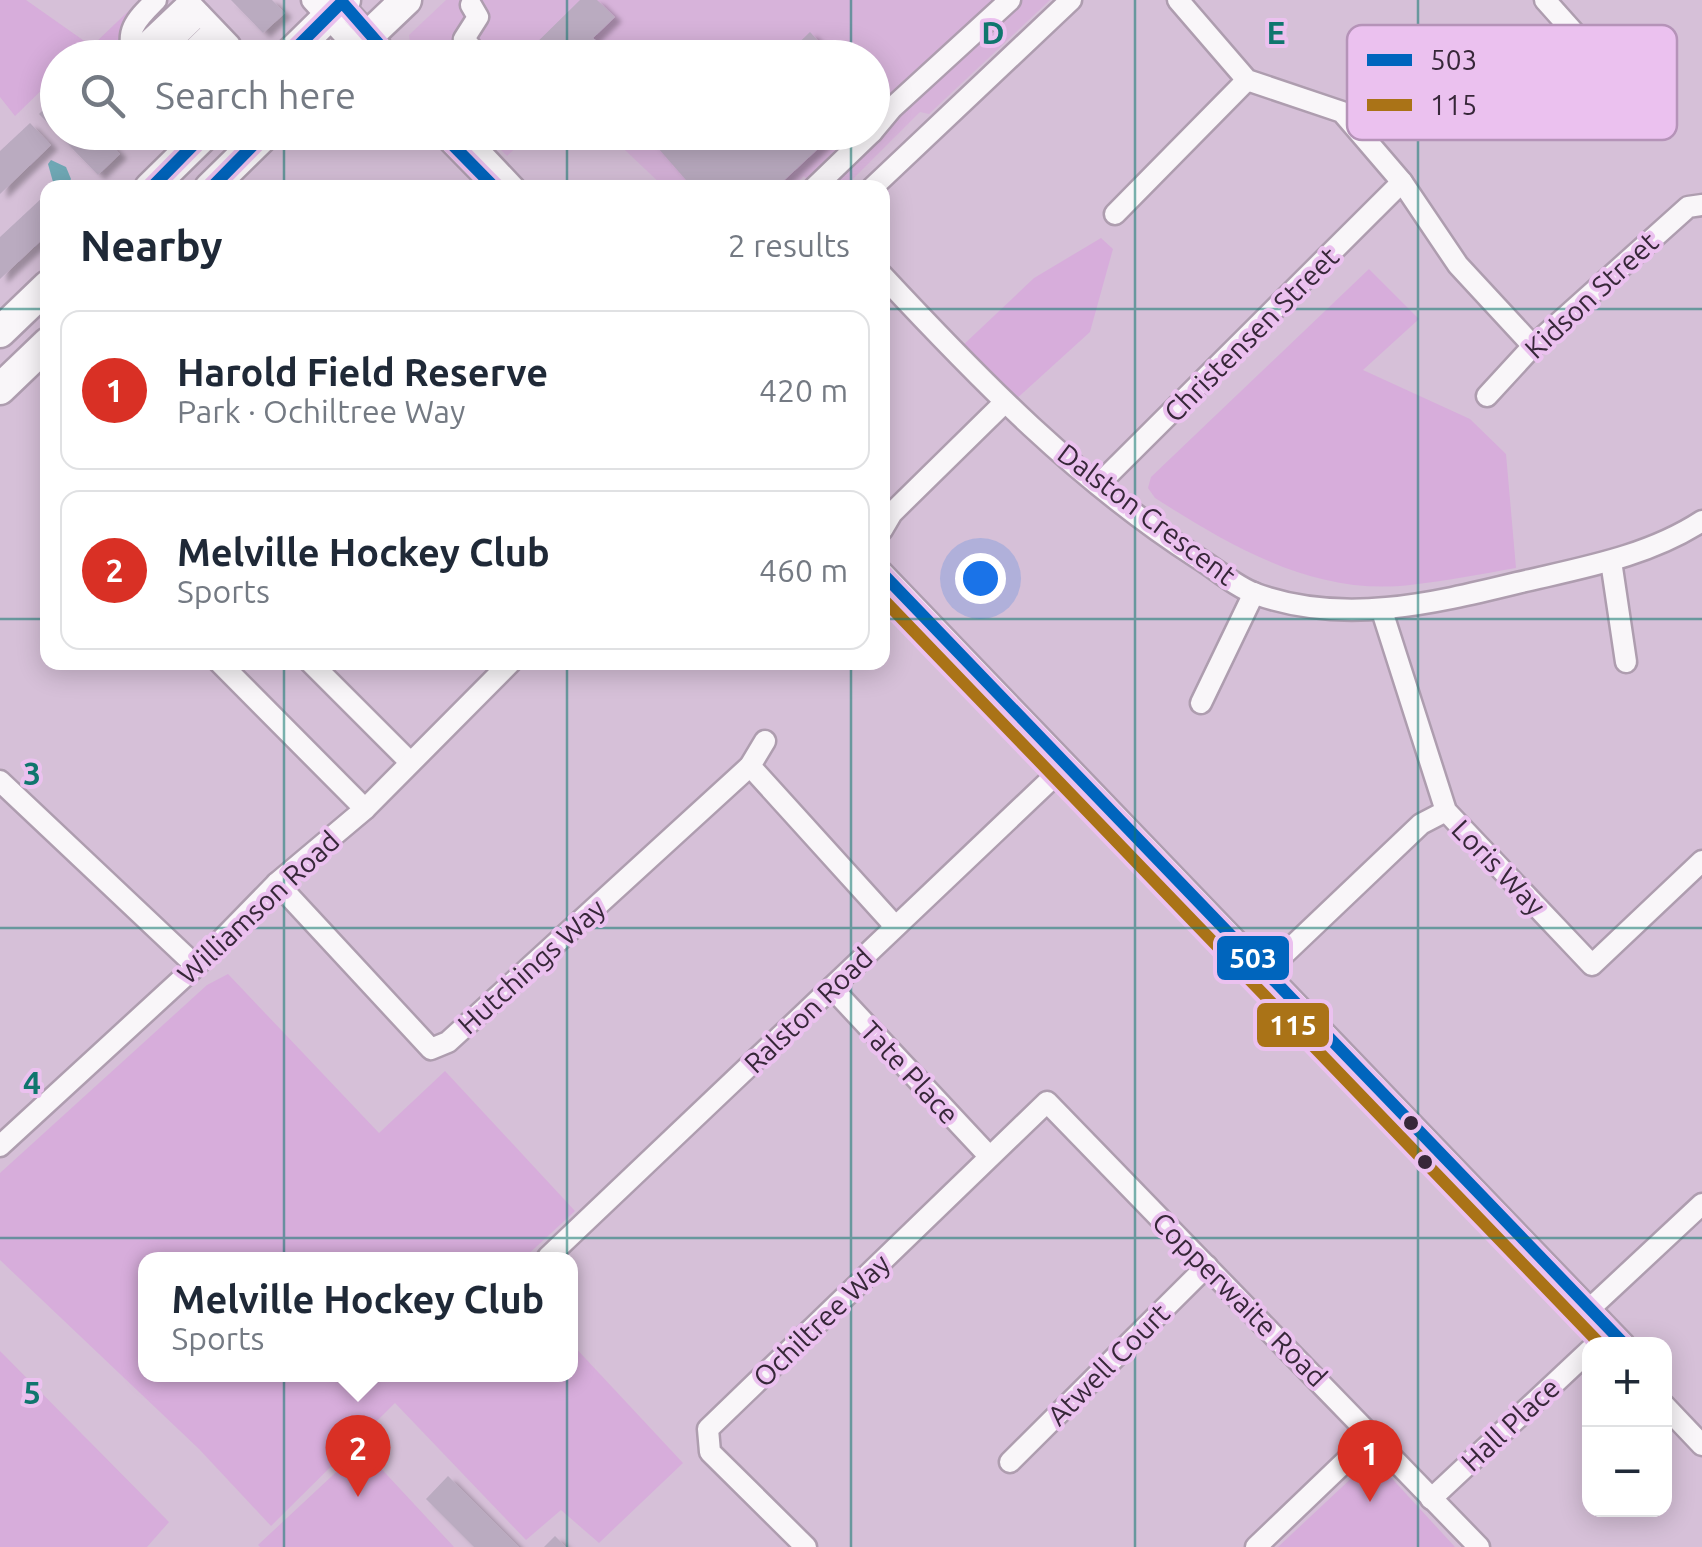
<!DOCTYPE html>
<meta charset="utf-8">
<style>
:root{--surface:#fff;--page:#f6f6f7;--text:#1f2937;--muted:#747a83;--line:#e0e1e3;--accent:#d93025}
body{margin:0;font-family:Ubuntu,sans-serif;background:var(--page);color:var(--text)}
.controls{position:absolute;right:30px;bottom:30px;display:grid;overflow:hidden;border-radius:20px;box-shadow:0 5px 25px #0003}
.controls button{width:90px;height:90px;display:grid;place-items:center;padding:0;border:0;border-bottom:2px solid var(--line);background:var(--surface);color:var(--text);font:50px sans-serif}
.you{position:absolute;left:980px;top:578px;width:35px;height:35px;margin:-25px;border:8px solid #fff;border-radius:50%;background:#1a73e8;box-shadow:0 0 0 15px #1a73e833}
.badge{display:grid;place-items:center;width:65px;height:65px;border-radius:50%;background:var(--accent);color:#fff;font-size:32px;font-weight:700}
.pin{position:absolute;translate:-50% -82px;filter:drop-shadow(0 2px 5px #0008)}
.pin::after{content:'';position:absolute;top:52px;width:35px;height:30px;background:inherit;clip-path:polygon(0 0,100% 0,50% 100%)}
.popup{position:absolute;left:138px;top:1252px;width:440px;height:130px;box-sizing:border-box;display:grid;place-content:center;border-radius:20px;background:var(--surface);filter:drop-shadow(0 2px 8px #0005);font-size:32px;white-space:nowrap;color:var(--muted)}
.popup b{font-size:38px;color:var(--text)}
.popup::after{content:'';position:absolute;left:50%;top:100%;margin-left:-20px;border:20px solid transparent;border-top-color:var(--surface)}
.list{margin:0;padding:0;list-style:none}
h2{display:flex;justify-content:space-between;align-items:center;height:130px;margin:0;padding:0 40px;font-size:42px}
h2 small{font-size:32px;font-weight:400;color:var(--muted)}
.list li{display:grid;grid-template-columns:65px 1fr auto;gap:30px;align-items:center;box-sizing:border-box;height:160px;margin:0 20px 20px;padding:0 20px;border:2px solid var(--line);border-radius:20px}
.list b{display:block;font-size:38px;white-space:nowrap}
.list p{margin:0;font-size:32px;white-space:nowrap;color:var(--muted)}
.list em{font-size:32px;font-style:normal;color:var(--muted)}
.icon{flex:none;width:55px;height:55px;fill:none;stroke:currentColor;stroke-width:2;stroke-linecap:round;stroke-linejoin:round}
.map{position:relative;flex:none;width:1702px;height:1547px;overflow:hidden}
.search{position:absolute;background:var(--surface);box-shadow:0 5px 25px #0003;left:40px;top:40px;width:850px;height:110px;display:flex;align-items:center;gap:25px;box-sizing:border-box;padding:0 35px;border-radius:55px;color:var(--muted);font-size:38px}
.panel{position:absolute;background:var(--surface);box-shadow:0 5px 25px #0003;left:40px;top:180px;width:850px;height:490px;border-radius:20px}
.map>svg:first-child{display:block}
</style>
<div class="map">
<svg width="1702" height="1547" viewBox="0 0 1702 1547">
<defs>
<filter id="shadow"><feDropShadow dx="7" dy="4.5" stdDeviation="2.5" flood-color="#0004"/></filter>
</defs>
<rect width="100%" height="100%" fill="#d6c0d8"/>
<g fill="#d7b3da">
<polygon points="446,0 1050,0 929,114 920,112 845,187 815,187 804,176 792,187 664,187 607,133 872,132 872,58 412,58 409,35"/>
<polygon points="484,133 532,133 507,156"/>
</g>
<g fill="#d7addb">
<polygon points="0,0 26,0 90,45 76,57 58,58 57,75 15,116 0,97"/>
<polygon points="140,0 148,0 125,23 118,48 105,57 93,45"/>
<polygon points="1101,238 1113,249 1090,332 1013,402 960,348 1034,278"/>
<path d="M1369,269L1419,319L1363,370L1470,419L1506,454L1516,568C1481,574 1446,581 1410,585C1315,596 1232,547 1155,498L1148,488L1151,477Z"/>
<polygon points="228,974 379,1133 445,1071 575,1211 523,1259 145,1260 145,1374 570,1374 571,1343 683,1463 599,1543 561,1510 526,1540 395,1403 271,1526 199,1449 0,1260 0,1173 207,985"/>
<polygon points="0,1351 169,1522 147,1547 0,1547"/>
<polygon points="362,1448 454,1547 260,1547 258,1545"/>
<polygon points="1373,1458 1455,1547 1278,1547"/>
</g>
<polygon fill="#70a9b6" points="51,160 66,167 71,179 67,186 53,182 48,164"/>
<g fill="#baabc0" filter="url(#shadow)">
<polygon points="231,0 272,0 285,13 263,33"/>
<polygon points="580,0 597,0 615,17 593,38 601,45 589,58 521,58"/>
<polygon points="810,32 834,58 783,58"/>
<polygon points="625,45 637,58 613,58"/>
<polygon points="58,95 58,132 99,132 120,154 98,175 39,114"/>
<polygon points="30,123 51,145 0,194 0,151"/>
<polygon points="644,132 836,132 779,185 768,188 693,188"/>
<polygon points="43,197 48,202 48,234 0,279 0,237"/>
<polygon points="448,1476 519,1547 474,1547 426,1499"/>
<polygon points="555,1536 566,1547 544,1547"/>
</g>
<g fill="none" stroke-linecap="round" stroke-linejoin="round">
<g stroke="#ae9daf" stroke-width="25">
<g id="minor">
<polyline points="187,0 230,45 223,58"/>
<polyline points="312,0 363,56"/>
<polyline points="339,0 391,58"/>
<polyline points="1178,0 1247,80 1342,112 1402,182 1458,265 1533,346"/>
<polyline points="1545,0 1578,37"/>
<polyline points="471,5 478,17 464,39 480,58"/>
<polyline points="134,54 189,2"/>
<path d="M136,58C122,32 138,18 156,0"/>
<polyline points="155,58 200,14"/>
<polyline points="184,58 214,29"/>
<polyline points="440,132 495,188"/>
<polyline points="462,132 515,188"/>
<polyline points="872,132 892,108 1010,0"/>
<polyline points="814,188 872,132"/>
<polyline points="872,188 1071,0"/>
<polyline points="1115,214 1247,80"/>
<path d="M882,275C979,379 1078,481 1198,558C1216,569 1236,587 1256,594C1342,625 1431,604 1517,583C1580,568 1647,557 1702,521"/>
<polyline points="1487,396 1533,346 1688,207 1702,205"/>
<polyline points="1099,484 1402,182"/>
<polyline points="882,530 892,513 1003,404"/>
<polyline points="1611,561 1626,662"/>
<polyline points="882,572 1624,1344"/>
<polyline points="1382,611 1446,811 1592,965 1702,861"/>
<polyline points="219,662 365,809"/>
<polyline points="310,662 409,761"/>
<polyline points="1201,703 1254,593"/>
<polyline points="1019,733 1096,813"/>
<polyline points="750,766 895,926"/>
<polyline points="0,781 196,966"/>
<polyline points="277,883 431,1049 448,1042 750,766 765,741"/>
<polyline points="1258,979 1421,824 1446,811"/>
<polyline points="832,988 989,1156"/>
<polyline points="0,1146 196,966 277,883 365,809 511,662"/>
<polyline points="548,1257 1066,765"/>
<polyline points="1583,1315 1702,1204"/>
<polyline points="1664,1405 1702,1445"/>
<polyline points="1010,1462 1207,1266"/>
<polyline points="1431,1499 1590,1350"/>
<polyline points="806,1547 710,1452 708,1429 1047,1102 1479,1547"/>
<polyline points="1256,1547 1374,1434"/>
</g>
</g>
<g stroke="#ae9daf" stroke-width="35">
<g id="highway">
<polyline points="286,58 345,0"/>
<polyline points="345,58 406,0"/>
<polyline points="150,188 207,132"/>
<polyline points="210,188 267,132"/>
<polyline points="0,332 48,286"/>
<polyline points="0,389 48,343"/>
</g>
</g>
<use href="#minor" stroke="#f9f6f9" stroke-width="20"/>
<use href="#highway" stroke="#f9f6f9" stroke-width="30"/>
<g stroke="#ebc1ef" stroke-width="20">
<g id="bus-1">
<polyline points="286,58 342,2 391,58"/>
<polyline points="440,132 495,188"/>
<polyline points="151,188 206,132"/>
<polyline points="211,188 266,132"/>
<polyline points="882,573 1624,1344"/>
</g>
</g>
<g stroke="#ebc1ef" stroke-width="20">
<polyline id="bus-2" points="882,598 1600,1344"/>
</g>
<use href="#bus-1" stroke="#0065bd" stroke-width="12"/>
<use href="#bus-2" stroke="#aa7317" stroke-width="12"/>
</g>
<path fill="none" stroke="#0f766e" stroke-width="2.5" stroke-opacity="0.55" d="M284,0V58M567,0V58M851,0V58M1135,0V1547M1418,0V1547M284,132V188M567,132V188M851,132V188M0,309H48M882,309H1702M0,619H48M882,619H1702M284,662V1547M567,662V1547M851,662V1547M0,928H1702M0,1238H1702"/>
<g fill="#372739" stroke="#ebc1ef" stroke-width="4">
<circle cx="1411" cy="1123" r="9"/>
<circle cx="1425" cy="1162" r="9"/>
</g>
<g text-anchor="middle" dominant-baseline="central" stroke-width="8" stroke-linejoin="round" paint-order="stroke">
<g font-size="28" fill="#372739" stroke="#ebc1ef">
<text transform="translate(1591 295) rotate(-43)">Kidson Street</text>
<text transform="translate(1251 334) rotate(-45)">Christensen Street</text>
<text transform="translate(1147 514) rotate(37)">Dalston Crescent</text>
<text transform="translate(1499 867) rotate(46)">Loris Way</text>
<text transform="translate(258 907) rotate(-43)">Williamson Road</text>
<text transform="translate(531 966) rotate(-42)">Hutchings Way</text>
<text transform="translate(808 1010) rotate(-44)">Ralston Road</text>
<text transform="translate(910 1072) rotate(47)">Tate Place</text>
<text transform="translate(1240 1299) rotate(45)">Copperwaite Road</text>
<text transform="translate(821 1320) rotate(-44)">Ochiltree Way</text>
<text transform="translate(1108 1364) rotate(-45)">Atwell Court</text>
<text transform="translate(1510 1424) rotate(-43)">Hall Place</text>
</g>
</g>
<rect x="1347" y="25" width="330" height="115" rx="15" fill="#ebc1ef" stroke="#b593b8" stroke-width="2.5"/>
<rect x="1367" y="54" width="45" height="12" fill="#0065bd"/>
<rect x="1367" y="99" width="45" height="12" fill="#aa7317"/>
<g font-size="28" fill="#372739">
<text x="1430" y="70">503</text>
<text x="1430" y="115">115</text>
</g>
<g font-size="32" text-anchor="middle" font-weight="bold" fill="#0f766e" stroke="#ebc1ef" stroke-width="8" stroke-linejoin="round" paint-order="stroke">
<text x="993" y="44">D</text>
<text x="1276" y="44">E</text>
<text x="32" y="785">3</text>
<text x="32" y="1094">4</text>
<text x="32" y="1404">5</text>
</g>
<g stroke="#ebc1ef" stroke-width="4">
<rect x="1215" y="934" width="76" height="48" rx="10" fill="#0065bd"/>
<rect x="1255" y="1001" width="76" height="48" rx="10" fill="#aa7317"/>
</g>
<g font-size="28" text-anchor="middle" font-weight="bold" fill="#fff">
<text x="1253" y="968">503</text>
<text x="1293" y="1035">115</text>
</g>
</svg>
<div class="controls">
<button>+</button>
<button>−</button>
</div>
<div class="you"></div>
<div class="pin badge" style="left:1370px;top:1502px">1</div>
<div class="pin badge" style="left:358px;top:1497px">2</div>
<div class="popup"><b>Melville Hockey Club</b>Sports</div>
<div class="search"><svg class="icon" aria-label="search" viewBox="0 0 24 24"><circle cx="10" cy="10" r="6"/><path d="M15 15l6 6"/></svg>Search here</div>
<section class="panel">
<h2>Nearby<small>2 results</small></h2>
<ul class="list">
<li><span class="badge">1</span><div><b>Harold Field Reserve</b><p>Park · Ochiltree Way</p></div><em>420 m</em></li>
<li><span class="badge">2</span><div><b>Melville Hockey Club</b><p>Sports</p></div><em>460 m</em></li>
</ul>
</section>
</div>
